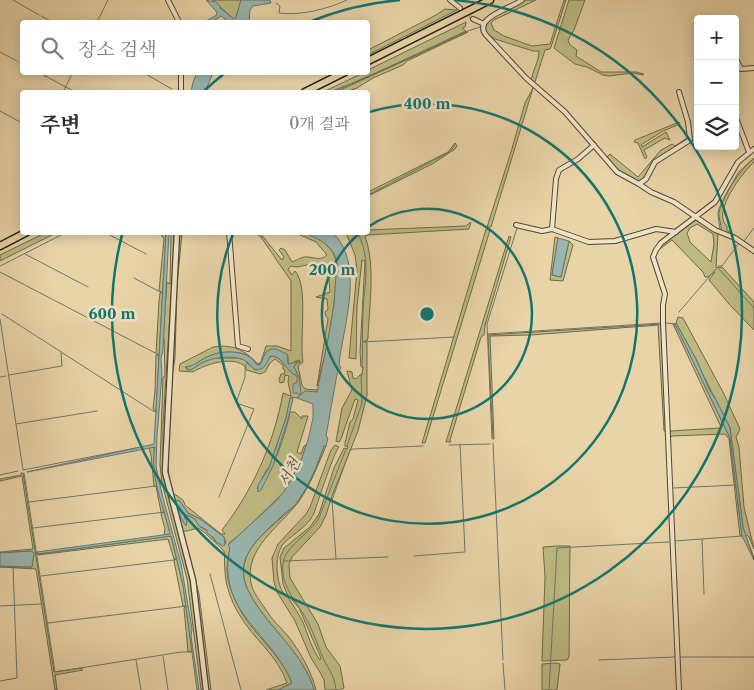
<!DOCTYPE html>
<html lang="ko">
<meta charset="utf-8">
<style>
:root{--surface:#fff;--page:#f7f7f7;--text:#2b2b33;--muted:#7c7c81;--line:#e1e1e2}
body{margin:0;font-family:"Libre Caslon Text","Noto Serif KR",serif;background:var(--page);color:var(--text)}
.controls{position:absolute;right:15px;top:15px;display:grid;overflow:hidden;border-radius:5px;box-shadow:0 2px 12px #0003}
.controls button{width:45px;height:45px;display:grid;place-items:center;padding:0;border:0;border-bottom:1px solid var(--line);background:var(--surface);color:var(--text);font:25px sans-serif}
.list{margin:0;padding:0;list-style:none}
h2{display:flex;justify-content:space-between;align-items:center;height:65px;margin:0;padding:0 20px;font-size:21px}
h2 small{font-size:16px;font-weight:400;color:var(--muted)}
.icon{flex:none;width:28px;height:28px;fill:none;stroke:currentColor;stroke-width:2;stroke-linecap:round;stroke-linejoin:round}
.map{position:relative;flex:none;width:754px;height:690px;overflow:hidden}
.search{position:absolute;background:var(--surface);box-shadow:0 2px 12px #0003;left:20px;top:20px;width:350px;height:55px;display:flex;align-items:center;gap:12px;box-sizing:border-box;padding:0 18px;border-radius:5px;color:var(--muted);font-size:19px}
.panel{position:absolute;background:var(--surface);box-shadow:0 2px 12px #0003;left:20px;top:90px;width:350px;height:145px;border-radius:5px}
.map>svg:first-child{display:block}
</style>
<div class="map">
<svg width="754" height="690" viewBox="0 0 754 690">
<rect width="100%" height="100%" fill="#e9d4a8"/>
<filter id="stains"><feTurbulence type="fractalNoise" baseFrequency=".004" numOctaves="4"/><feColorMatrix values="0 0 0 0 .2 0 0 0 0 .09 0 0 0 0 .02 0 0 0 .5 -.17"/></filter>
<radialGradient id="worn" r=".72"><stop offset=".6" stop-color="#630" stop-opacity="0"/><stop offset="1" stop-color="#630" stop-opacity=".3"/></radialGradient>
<g fill="#bebb83" stroke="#6e6948" fill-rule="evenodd">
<polygon points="212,0 241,0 236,17 234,19"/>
<path d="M523,0H536L494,20L491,23L494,30L504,36L532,46L550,44L564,0H566L551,47L550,49L545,50L534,85L531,82C532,71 539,62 539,51H533L495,39L484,32L485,25L488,20Z"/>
<polygon points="569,0 585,0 574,30 568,40 570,45 577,50 576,56 601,72 636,72 644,74 643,75 633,73 609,76 603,75 587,67 575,64 554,48"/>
<polygon points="445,9 457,10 368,55 368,50 436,15"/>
<polygon points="466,22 465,27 462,28 466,31 368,77 330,92 323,92 363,73 368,72 368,70"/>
<polygon points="467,32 468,32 407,61 403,65 373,78 357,88 345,92 336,92"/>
<polygon points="533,88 491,227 487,227 511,152 525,103"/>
<polygon points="679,122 680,124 663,131 641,145 642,147 666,132 670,140 665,138 644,150 647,157 645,159 638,143 634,142 635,140"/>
<polygon points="690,136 689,139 655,161 645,179 639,182 618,171 607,157 610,154 638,177 661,150 672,144 675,146"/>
<polygon points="455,143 457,146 455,149 434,163 368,196 368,192 448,152"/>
<path d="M754,158V162C743,172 711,213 727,226V230L740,239L741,241L754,248V250L721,231C722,225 718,218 719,212C723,194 740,170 754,158Z"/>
<path d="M696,220L718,234L716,268L722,267L754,302V330L729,304L709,280L715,272L708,277H705L703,272L672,240L657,251L665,242ZM697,224L713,234L714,244L711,262L690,242L687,233L690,228Z"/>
<path d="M471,222L469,229L368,235L365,236C376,268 369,305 368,338L367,341H364L367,343V395L358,431L332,496L326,515L320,527L292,557L289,564L290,578L318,624L326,647L340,666L344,688L340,690H325L324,680L321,674L311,658L295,621L277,592L274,582L272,558L278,544L306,514L310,507L331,450L335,445L339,447C335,450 318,501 315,510C311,525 294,533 284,543C274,554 276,578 282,591C284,594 287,596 289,599C294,606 299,615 303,622C308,635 312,649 320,660L321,658L299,608L287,594L283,584L280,557L284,548L310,527L319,514L334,468L344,448L347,449L348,447L345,446V443L350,422L353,419L358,400L355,399L341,439L339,442L336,441L342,408L352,390L347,371L352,372L353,378L356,379L360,375H362L363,367H361L360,352L365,261L362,260L357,306L356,359L349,358L357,270L355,255L346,233L368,232V230L466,226Z"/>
<polygon points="486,229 490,230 425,443 422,443"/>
<polygon points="45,233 56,233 0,261 0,255"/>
<polygon points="160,233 166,233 156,411 153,409 155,391 156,355 158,355 156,353 159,301 160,293 162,292 159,291 164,239"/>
<polygon points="171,233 175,233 163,425 163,474 190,580 204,690 201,690 187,579 162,483 160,465 163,377 165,376 164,338 163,338 167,282 170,284"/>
<polygon points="178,233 182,233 177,286 175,358 172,378 168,459 169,482 166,472"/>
<path d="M255,233H260L282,260L284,257L279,250L281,248L285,250L292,262C295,261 300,258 304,257C312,256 320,262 327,255L316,242L296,233C317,233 338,248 337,271L331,265L329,266L336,274C335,312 327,349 317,386L328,319L326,316L325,312L328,309L327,299L316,297L330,292C329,276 328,261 307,265C301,266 297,268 291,266L288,269L292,275L295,271C309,286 299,340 303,362L298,366L302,385L305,389L317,390V392L303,393L297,398L291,397L286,418L269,468L267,469L257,489C271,479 287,430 290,412H295L302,419V416H308L297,452L301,454L304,446L306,445L302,458L284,492L242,533L229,543C231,552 227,561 227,570C227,581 232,594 237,604C251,634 279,650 292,683L278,690H266L287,683C277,654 253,639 239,614C231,601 225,584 225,570C224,563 225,557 224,551L204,532L198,528L187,531H183L199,594L211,690H207L197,600L170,484L173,493L183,500L185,505L221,534H225L222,530C253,490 274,443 283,393L291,396L288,382L289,376L285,375L284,382L280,383L279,380L281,374H284L285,370L283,369V365L275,359L270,363L265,372L260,374L246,370V367C233,355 206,364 193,372L179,371L180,364L213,347C234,344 244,350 258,364L261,362L266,346H277L291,351V281L261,237ZM266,352L288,356V364H291L298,360L300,361L296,363L294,367L299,377L300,391L297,376C294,375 292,373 290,371C283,365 282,357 271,356C266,363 264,369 255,370L243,359L236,358H214L204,362L190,370H187L186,367C194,367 200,360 207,357C219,351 241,349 252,359C254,360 255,363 257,365H260ZM179,500L188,513L200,519L224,537L226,543L223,545L216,542L207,531L199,526L195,519L187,515L184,517L187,521L186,525Z"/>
<polygon points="509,236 511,237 485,325 484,335 481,337 450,440 451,442 446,442"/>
<polygon points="555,237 558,238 552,275 561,277 569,241 573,245 563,281 550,280"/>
<polygon points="678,317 683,318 723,392 740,429 736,437 739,447 744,507 754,549 749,537 747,535 746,537 754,558 745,537 743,527 730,428 715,398 710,391 696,359 676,323"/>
<polygon points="661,324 666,431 664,431 658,325 531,335 490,336 494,439 493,439 488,335"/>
<polygon points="673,324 675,324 730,438 742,536 740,536 729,439 725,434 672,436 670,438 670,431 720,428 721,427"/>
<path d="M324,446H326C318,465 311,484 299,501C281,526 244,548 251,583C253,593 261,602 266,610C272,620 280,627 288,636C300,652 311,670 316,690H314C303,653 270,629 251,596C226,553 270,531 296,504C307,492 318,463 324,446Z"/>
<polygon points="154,447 157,486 170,533 169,535 164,535 165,529 161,514 163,513 161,512 156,486 154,486 151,455 149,448"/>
<polygon points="21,473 23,473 54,672 81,668 83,670 55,675 57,690 55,690 36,569 0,567 32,567 33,558 31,551 0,553 0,552 33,549 22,476 0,481 0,479 21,475"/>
<polygon points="171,536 183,585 192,651 188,652 184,608 185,607 183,606 174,561 176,559 174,559 168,539 38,555 37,552 38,554"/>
<polygon points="557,546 570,546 569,657 567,660 542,661 545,577 543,547"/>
<polygon points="555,663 560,664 557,690 542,690 542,664"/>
</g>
<g fill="#99b7b0" stroke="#68776f">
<polygon points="206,0 214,2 214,0 221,7 220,8 234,19 236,17 241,0 270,0 271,3 253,6 250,10 249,22 229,22 221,16 212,22 204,22 217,15 216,11"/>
<polygon points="197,73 213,73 205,92 191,92 193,82"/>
<path d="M166,233H169L163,350L161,358L162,374L157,436L156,467L163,498L181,564L192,629L191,636L199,690H197L183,585L171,536L38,554L37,552L170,534C164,506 149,476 155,447L27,472L154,444Z"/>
<path d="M304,233H333C363,262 346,319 340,356L339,365L341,368L337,374L326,436L328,438L326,446H324C317,466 309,485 298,501C295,506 289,510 284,514C259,538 229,559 251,596C270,630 303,652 314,690H278L292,683C272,633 216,612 230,548L228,545L274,503L284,492L291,480L302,458L308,440L313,418V404L297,398L305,391L317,392L329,334L334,304L336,274L329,266L331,265L337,271C340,250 321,239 304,233Z"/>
<polygon points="558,238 569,241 561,277 552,275"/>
<polygon points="676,323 696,359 710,391 715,398 730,428 743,527 754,560 742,536 730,438 675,324"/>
<path d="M271,349H276L287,354L288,364L300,361V363H296L294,367L299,377L301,392L300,395L297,393H293V384L297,382V376C294,374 292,373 290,371C283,365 282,356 270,356C266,364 266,369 256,370C251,367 249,362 244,360C233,355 214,357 204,362C199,364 195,368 190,370L186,368L185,367C193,367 200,360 207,357C219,351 241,349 252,359C254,360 255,363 257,365H260L266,352Z"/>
<polygon points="290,398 293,399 288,419 273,466 261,490 258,492 258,485 269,468 286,418"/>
<polygon points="179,500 188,513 200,519 224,537 225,545 223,546 216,542 214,538 207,533 207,530 199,526 195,519 187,515 184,517 187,521 186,526 181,518 176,501"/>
<polygon points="31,551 34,553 32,567 0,566 0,553"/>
</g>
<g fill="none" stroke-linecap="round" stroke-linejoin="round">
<g stroke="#68776f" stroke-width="1">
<polyline points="13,0 39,15"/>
<path d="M276,3L280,6L279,13C300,16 328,9 347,0"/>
<polyline points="41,16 53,22"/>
<polyline points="97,22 108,0"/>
<polyline points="0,52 17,61"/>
<polyline points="19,62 22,64"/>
<polyline points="38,72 75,92"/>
<polyline points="142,72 172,89"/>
<polyline points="63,92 73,72"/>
<polyline points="333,92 468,31 480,27"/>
<polyline points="0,111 22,123"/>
<polyline points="368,195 450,152 455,145"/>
<polyline points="720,230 718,214 719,208 738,173 754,158"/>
<polyline points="104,232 146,254"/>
<path d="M357,232C372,258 364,285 363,312C362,331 363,349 362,367"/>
<polyline points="741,240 744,241 754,228"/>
<polyline points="25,254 88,287"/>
<polyline points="0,266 67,232"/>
<polyline points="718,266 722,266 739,243"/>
<polyline points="719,269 754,308"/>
<polyline points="0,272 159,355"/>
<polyline points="134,278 162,293"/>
<polyline points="679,312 716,269"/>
<polyline points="2,314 153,411 157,412"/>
<polyline points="0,319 23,470 136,448"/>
<polyline points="665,323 676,324"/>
<polyline points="487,334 661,323"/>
<polyline points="363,342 454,337"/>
<polyline points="9,375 62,366 61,353"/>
<polyline points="0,377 6,376"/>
<polyline points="705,378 714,397"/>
<polyline points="16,424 97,411"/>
<polyline points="492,439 487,324 517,228"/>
<polyline points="493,443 503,660"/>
<polyline points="449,445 490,444"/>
<polyline points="347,446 362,403 361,374"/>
<polyline points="24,473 55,672 181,652 192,652"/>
<polyline points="0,475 18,471"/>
<polyline points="673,488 736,485"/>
<polyline points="219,497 254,409 236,403 245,377 245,366 248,362"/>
<polyline points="29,502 156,486"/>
<polyline points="33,528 165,512"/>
<polyline points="702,539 704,594"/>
<polyline points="675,541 742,536"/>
<polyline points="414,556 465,552 460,444"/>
<polyline points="336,559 332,500 350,450 353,449 423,446"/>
<polyline points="284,561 388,557"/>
<polyline points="210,574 241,690"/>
<polyline points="41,576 174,560 177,557"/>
<polyline points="0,606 41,604"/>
<polyline points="48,623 187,606"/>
<polyline points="163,656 168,690"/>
<polyline points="680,657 754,657"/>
<polyline points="136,660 141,690"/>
<polyline points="599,660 675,657"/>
<polyline points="503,663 505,690"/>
<polyline points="55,675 57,690"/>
<polyline points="0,681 17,678 13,566"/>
<path d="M336,690C334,674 330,672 323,658C318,646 314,634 308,622C298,603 277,583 284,559C288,545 311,532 319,518L346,449"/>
<polyline points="549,690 557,548 669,542"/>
</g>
<polyline stroke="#c1ae89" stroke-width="4" stroke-dasharray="4 2" stroke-linecap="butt" points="460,8 473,19"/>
<g stroke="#524634" stroke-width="6">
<g id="minor">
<polyline points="168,0 179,22"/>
<polyline points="450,0 460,8"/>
<path d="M522,0C512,8 472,18 486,35L526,78L565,112L617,172L639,184L651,192L674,202L715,230L735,238L754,251"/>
<polyline points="473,19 484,24"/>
<polyline points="735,57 741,69 754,68"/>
<polyline points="181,72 181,92"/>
<polyline points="736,118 749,152"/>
<polyline points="639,184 646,179 655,162 690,140 688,122 679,92"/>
<polyline points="516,225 542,231 552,229 589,242 615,241 656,229 676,232"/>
<polyline points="552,229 556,179 559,170 578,159 594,145"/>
<polyline points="229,232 238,346 248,349"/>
<polyline points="679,690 663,322 663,305 665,294 653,257 656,250 661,243 715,202 738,162 754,149"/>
</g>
</g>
<g stroke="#524634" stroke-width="7">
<polyline id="tertiary" points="177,232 165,472 193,580 206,690"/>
</g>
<g stroke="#1f170d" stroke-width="9">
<g id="trunk">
<polyline points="368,61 490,0"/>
<polyline points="305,92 345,72"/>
<polyline points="0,246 27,232"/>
</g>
</g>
<use href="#minor" stroke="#f1e3c6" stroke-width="4"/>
<use href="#tertiary" stroke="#f1e3c6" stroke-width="4.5"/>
<use href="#trunk" stroke="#e9d4a8" stroke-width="6"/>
</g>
<g fill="none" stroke="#0f766e" stroke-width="2.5">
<path d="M368 227A105 105 0 1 1 360 233"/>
<path d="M369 112A210 210 0 1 1 233 234"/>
<path d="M204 91A315 315 0 0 1 225 73M309 22A315 315 0 0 1 400 0M454 0A315 315 0 1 1 122 235"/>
</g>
<g text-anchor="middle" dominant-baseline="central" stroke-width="5" stroke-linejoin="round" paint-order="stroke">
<g font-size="15" font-style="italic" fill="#4a4f46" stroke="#f1e3c6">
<text transform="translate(289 472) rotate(-63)">서천</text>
</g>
</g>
<circle cx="427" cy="314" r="8" fill="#0f766e" stroke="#f1e3c6" stroke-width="2.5"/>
<g font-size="15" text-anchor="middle" font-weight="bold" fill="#0f766e" stroke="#f1e3c6" stroke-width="5" stroke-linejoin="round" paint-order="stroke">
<text x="427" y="109">400 m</text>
<text x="332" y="275">200 m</text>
<text x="112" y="319">600 m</text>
</g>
<rect width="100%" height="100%" filter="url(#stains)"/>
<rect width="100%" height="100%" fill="url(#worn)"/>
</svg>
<div class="controls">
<button>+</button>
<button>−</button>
<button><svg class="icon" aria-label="layers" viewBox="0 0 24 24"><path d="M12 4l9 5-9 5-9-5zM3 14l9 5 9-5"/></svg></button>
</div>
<div class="search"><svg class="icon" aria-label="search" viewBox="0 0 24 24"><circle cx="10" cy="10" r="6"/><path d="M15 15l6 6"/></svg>장소 검색</div>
<section class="panel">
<h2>주변<small>0개 결과</small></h2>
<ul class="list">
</ul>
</section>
</div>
